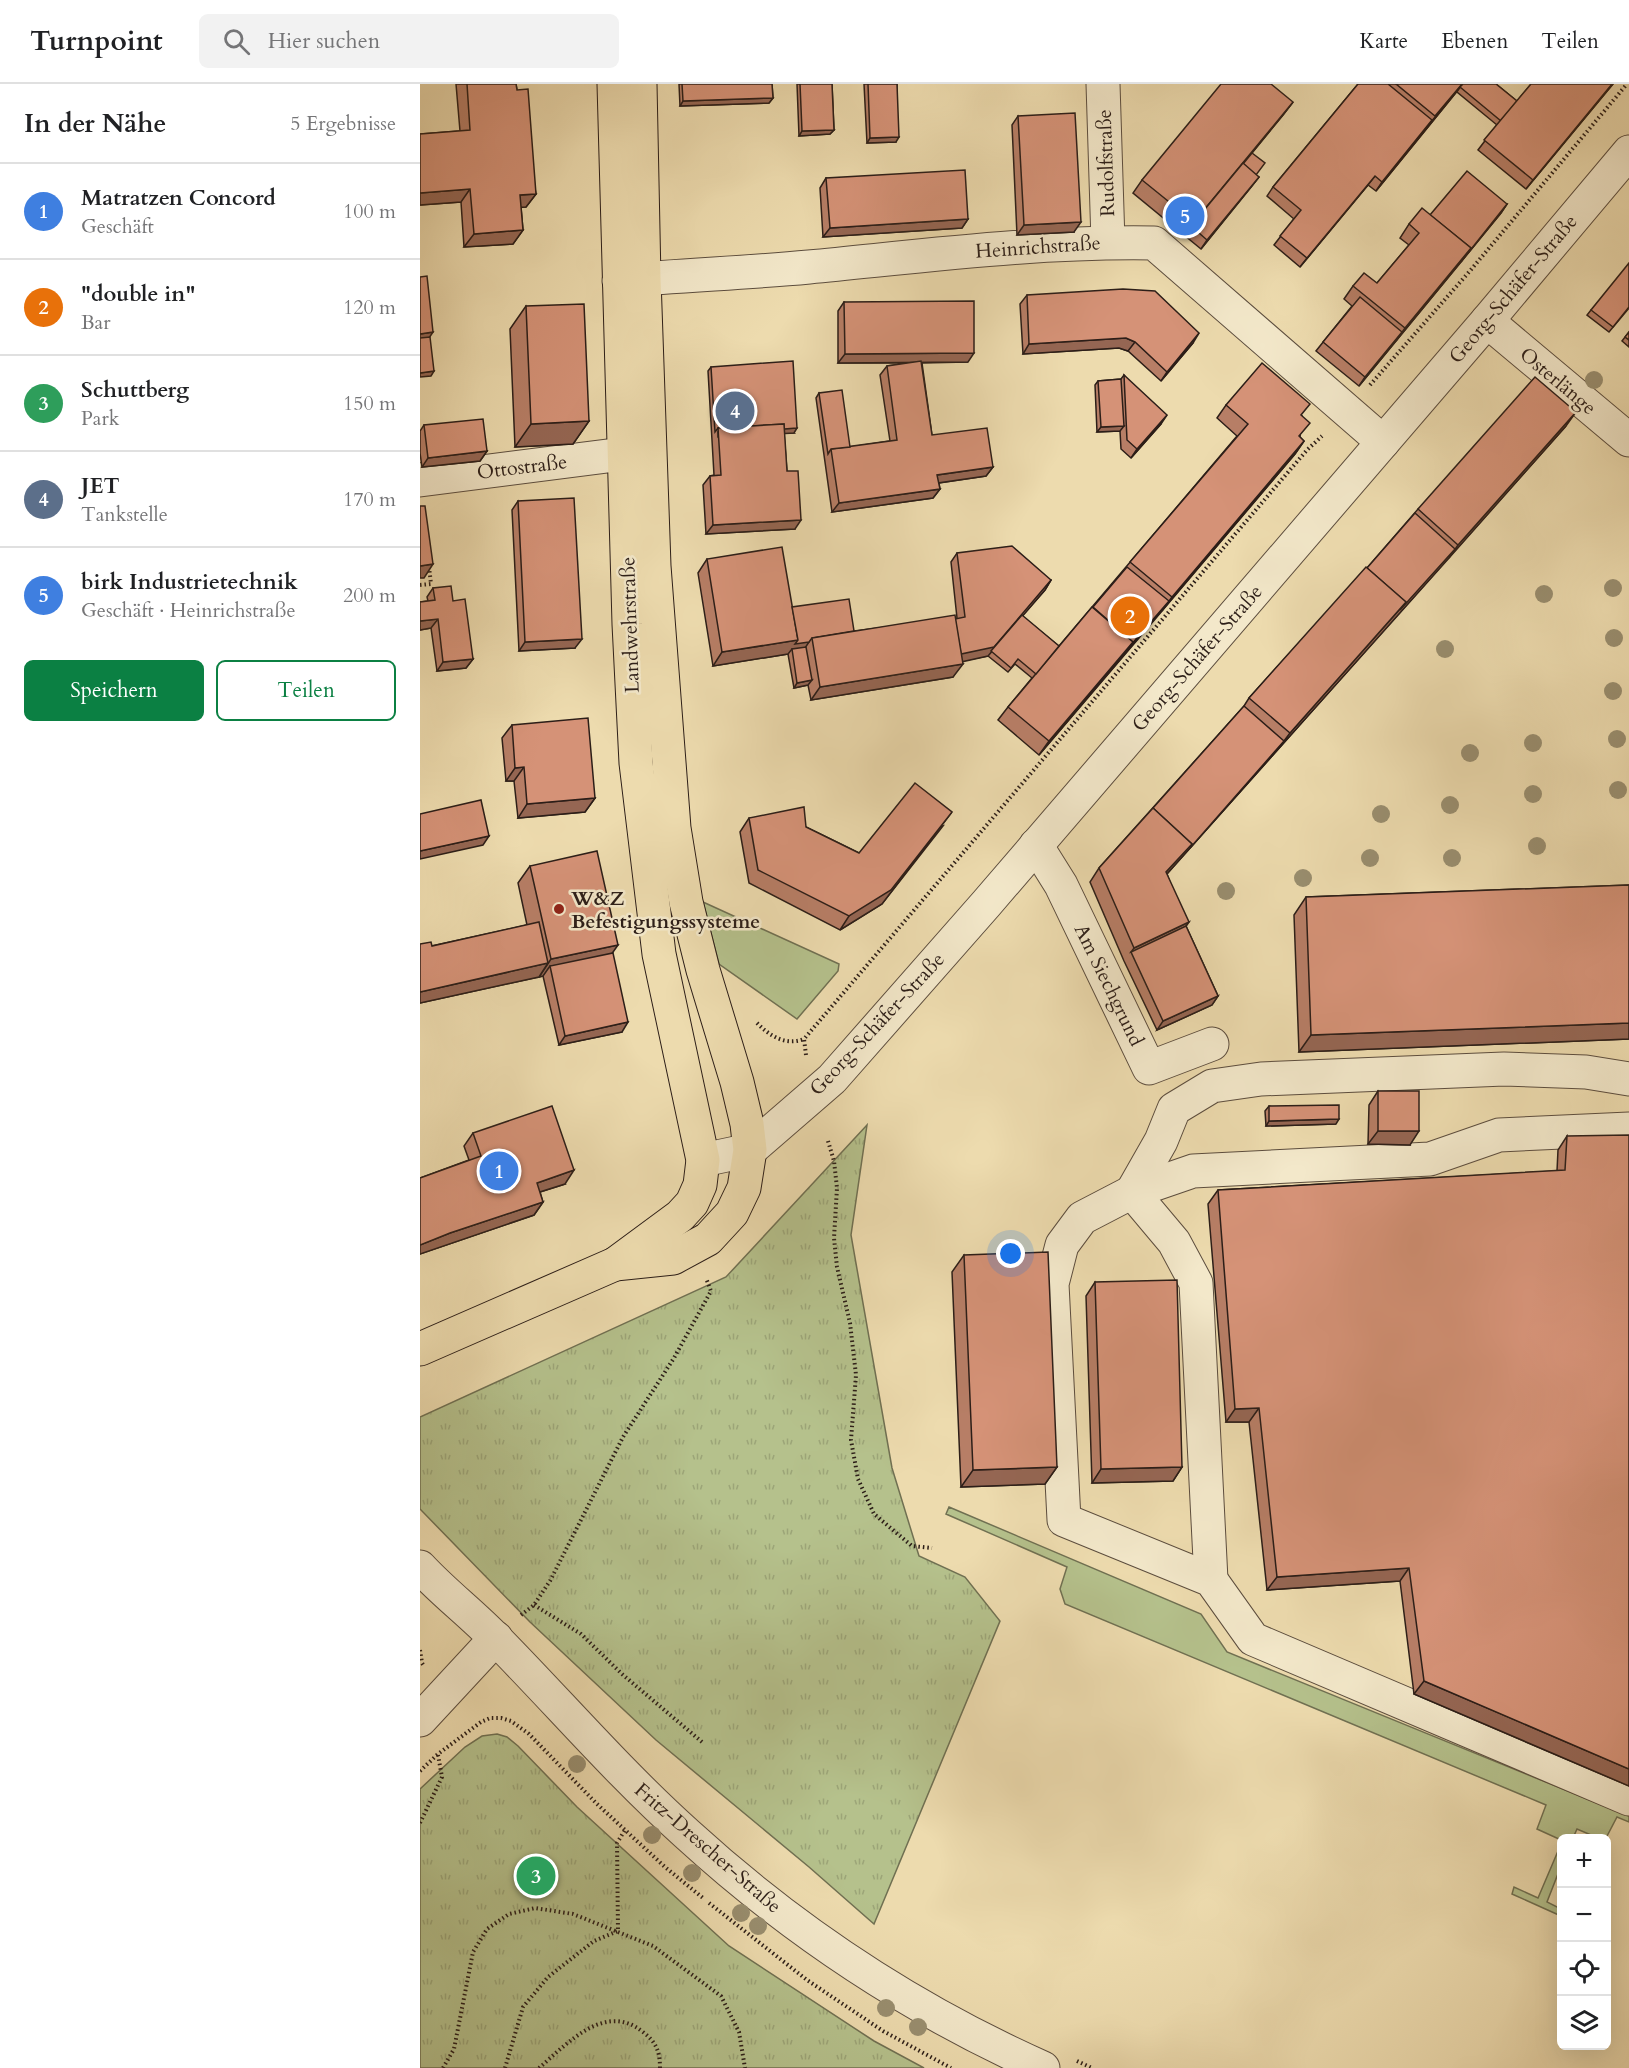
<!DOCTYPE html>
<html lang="de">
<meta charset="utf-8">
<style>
:root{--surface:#fff;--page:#f2f2f2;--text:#202124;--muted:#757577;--line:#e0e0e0;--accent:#0b8043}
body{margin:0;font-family:Cardo,serif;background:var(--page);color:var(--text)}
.controls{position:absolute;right:18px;bottom:18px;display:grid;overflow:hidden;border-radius:9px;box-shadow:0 6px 24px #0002}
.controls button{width:54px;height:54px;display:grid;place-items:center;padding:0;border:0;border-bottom:2px solid var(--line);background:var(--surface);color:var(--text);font:30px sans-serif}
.you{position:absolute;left:591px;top:1170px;width:21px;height:21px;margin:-15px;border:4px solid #fff;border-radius:50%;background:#1a73e8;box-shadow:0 0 0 9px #1a73e833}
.badge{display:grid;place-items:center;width:39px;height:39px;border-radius:50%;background:var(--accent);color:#fff;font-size:20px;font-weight:700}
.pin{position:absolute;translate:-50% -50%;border:3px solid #fff;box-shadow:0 2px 6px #0006}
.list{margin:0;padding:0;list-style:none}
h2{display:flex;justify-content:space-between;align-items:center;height:78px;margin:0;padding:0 24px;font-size:26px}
h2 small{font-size:20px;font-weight:400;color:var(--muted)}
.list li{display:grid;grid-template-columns:39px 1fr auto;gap:18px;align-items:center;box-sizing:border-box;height:96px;padding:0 24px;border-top:2px solid var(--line)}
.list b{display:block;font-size:22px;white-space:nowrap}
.list p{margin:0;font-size:20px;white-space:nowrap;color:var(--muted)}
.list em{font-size:20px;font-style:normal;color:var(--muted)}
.actions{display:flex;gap:12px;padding:18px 24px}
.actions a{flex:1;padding:14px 0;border:2px solid var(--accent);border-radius:9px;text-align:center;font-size:21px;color:var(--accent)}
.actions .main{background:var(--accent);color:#fff}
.icon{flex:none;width:33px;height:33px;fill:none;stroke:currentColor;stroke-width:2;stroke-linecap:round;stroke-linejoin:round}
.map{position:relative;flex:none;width:1209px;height:1984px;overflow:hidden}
header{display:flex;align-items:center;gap:36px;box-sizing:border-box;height:84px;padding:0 30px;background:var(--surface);border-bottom:2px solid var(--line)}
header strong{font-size:28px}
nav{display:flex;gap:33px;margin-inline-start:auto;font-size:21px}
.search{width:420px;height:54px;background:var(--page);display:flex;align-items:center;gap:15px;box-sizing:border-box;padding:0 21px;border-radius:9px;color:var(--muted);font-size:22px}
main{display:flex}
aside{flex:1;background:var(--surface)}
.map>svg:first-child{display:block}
</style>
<header>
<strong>Turnpoint</strong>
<div class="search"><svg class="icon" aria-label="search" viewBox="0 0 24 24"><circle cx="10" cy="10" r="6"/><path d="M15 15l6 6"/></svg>Hier suchen</div>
<nav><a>Karte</a><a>Ebenen</a><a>Teilen</a></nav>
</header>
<main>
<aside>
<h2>In der Nähe<small>5 Ergebnisse</small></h2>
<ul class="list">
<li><span class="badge" style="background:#3f7fe0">1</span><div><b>Matratzen Concord</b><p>Geschäft</p></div><em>100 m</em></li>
<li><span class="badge" style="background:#e8710a">2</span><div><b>&quot;double in&quot;</b><p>Bar</p></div><em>120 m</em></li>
<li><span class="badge" style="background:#2e9e5b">3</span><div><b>Schuttberg</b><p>Park</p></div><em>150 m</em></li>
<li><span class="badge" style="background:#5c6f8a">4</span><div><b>JET</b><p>Tankstelle</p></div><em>170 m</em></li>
<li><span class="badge" style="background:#3f7fe0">5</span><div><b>birk Industrietechnik</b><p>Geschäft · Heinrichstraße</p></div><em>200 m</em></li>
</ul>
<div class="actions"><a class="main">Speichern</a><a>Teilen</a></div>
</aside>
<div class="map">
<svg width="1209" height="1984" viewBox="0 0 1209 1984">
<defs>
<pattern id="park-tufts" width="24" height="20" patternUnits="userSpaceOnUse" patternTransform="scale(1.5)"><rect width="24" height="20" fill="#b5c18c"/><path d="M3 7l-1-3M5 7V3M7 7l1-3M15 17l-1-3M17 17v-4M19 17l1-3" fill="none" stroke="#9ca578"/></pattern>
</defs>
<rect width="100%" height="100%" fill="#eddbae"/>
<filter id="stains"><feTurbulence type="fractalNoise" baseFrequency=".00333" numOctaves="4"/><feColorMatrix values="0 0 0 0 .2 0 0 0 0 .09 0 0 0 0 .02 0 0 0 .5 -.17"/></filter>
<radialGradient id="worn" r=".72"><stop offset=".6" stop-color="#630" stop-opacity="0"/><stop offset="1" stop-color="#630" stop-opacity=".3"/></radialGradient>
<g fill="#b5c18c" stroke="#707052" stroke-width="1.5">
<polygon points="283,818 419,880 418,887 377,935 299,880"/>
<polygon points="529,1423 781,1530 807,1568 1209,1732 1209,1738 1197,1733 1186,1754 1178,1754 1157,1745 1153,1754 1141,1756 1117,1745 1126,1721 645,1520 640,1505 647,1483 526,1430"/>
<polygon points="1141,1760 1141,1782 1127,1818 1141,1825 1141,1832 1092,1810 1094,1803 1118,1814"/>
</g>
<g fill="url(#park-tufts)" stroke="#707052" stroke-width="1.5">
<polygon points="447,1041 431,1151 472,1384 499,1472 545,1493 580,1537 454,1840 389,1783 236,1656 110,1538 0,1425 0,1333 306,1193"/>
<polygon points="77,1650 87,1653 98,1662 157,1723 309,1862 454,1957 504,1984 0,1984 0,1705 45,1663 62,1652"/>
</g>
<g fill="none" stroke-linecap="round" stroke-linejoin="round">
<g stroke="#5c4d3e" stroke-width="35">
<g id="minor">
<polyline points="683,0 688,158"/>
<path d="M199,197C262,191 326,189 389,183C504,172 618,157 734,159L963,358"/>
<polyline points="1067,237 1209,356"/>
<polyline points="0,396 203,370"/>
<polyline points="616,761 641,801 729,984 792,960"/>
<polyline points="1209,1045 1079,1051 1010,1075 773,1087 712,1108 662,1134 642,1161 632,1200 644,1436 791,1496 833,1555 1209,1715"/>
<polyline points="283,1076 330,1066 412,995 566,820 1067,237 1209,68"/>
<path d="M0,1483C24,1509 52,1530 76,1555C140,1620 199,1689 267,1750C372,1846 493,1926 623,1984"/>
<polyline points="791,1496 776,1199 754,1158 712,1108 741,1057 754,1025 792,1002 841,995 1084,985 1166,988 1209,995"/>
<polyline points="0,1636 76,1554"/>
</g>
</g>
<g stroke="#2c1e18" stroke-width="35">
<g id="major">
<polyline points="195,1180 253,1174 288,1155 312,1129 324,1104 330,1066 327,1040 317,998 283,886 266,818 254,744 234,482 224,195 220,0"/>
<polyline points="0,1265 195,1180 260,1132 272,1119 280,1101 283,1076 239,870 216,679 209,540 194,0"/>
</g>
</g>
<g stroke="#2c1e18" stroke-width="4" stroke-dasharray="1.5 3" stroke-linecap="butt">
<polyline points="950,301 1049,188 1207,0"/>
<polyline points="0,501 11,500 9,483"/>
<path d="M337,939C350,952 365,962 384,955"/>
<polyline points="386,971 384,955 887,366 902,352"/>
<polyline points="408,1057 414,1077 417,1104 414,1154 417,1183 430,1239 436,1291 431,1356 438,1395 454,1430 492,1462 512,1464"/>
<polyline points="114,1521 161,1550 202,1590 282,1658"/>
<polyline points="101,1531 114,1521 130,1497 203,1353 254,1274 291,1207 286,1194"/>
<polyline points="0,1566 2,1579 4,1582"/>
<polyline points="0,1687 18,1670 61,1638 70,1634 81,1634 91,1637 109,1650 177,1720 245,1783 283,1814"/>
<polyline points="0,1739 22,1693 18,1671"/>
<polyline points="289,1819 387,1896 463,1947 531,1984"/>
<polyline points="657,1977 672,1984"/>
<polyline points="23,1984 34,1965 53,1868 67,1845 89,1830 115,1824 153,1830 233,1862 301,1912 319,1948 325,1984"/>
<polyline points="85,1984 103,1923 128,1893 174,1857 198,1847 197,1759 205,1746"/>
<path d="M119,1984C147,1960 185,1917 223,1948C236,1958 240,1967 240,1984"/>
</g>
<use href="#minor" stroke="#f3e8ca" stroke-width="33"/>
<use href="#major" stroke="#eddbae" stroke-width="33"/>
</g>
<g fill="#998e6f">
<circle cx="1174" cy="296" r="9"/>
<circle cx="1193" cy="504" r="9"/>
<circle cx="1124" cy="510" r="9"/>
<circle cx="1194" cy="554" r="9"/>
<circle cx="1025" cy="565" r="9"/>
<circle cx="1193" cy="607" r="9"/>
<circle cx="1197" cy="655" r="9"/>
<circle cx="1113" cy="659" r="9"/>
<circle cx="1050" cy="669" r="9"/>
<circle cx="1198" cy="706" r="9"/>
<circle cx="1113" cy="710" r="9"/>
<circle cx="1030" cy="721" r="9"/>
<circle cx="961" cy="730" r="9"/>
<circle cx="1117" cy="762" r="9"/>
<circle cx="950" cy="774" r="9"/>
<circle cx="1032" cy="774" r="9"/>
<circle cx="883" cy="794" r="9"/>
<circle cx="806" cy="807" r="9"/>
<circle cx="157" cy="1680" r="9"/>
<circle cx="232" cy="1751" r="9"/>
<circle cx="272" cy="1789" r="9"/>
<circle cx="321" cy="1829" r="9"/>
<circle cx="338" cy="1842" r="9"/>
<circle cx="466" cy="1924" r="9"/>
<circle cx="498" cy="1943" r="9"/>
</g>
<g fill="#b77e66" stroke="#2c1e18" stroke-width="1.5">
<polygon points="36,0 96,0 116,110 106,123 101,123 103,146 93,160 44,163 41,118 0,121 0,50 40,47"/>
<polygon points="259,0 352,0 353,14 349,19 260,22"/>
<polygon points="377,0 412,0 414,46 410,50 379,52"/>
<polygon points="444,0 477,0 476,58 447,59"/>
<polygon points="938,0 1076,0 1097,17 1111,0 1193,0 1106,105 1058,66 1077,41 1037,8 1038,6 956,107 948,101 880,183 854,161 874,135 847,112 853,103"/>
<polygon points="873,18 863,31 832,69 836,91 839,93 781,165 713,109 722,96"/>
<polygon points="598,32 654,148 597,151 592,41"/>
<polygon points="406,94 548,135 542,144 403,153 400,104"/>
<polygon points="1087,120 1081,129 939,302 896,267 932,222 924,215 933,202 957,199 989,161 980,154 989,140 1010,131"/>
<polygon points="607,211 773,259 741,297 708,267 699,264 603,270 600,220"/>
<polygon points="424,218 548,278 502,279 512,351 573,383 566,392 519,399 520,405 513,414 412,428 396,314 399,309 430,363 470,357 460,291 467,282 491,279 418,279 418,227"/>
<polygon points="106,222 169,337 153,360 95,363 90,245"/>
<polygon points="1209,224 1189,248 1167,231 1171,226"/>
<polygon points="1209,248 1209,263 1202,257"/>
<polygon points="291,283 374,349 364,349 367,387 375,445 286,450 283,401 290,392 294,391 288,287"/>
<polygon points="704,291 741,340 711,374 701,365 700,347 677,348 675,301 678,297 701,295"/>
<polygon points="806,321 882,332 880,353 884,357 875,370 619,671 578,636 588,623 612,594 595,580 588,588 568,572 542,577 533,593 391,616 388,601 374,604 368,570 293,582 278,489 287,475 372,523 434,547 537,534 531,478 537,469 631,496 625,506 602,532 639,562 817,352 797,334"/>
<polygon points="4,341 67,367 60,377 2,383 0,369 0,347"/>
<polygon points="1146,342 747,790 766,842 798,912 792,921 737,946 704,877 670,798 679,784 824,622 829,614 947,484 998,425"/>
<polygon points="98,417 155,564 99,567 92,426"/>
<polygon points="13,504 33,517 53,575 46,584 17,587 11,544 0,546 0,518 8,517 7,513"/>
<polygon points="92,641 175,714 165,728 98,734 94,697 86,697 82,654"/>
<polygon points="329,734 386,743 439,769 523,742 462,820 420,846 329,799 320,748"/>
<polygon points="110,782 192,869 202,948 139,961 123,892 0,919 12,862 107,841 98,799"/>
<polygon points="1209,801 1209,955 879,968 874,831 886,813"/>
<polygon points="958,1007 990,1061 948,1060 949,1021"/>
<polygon points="849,1022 916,1040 846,1042 845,1027"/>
<polygon points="53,1049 145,1100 120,1108 123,1118 114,1131 0,1170 0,1094 49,1076 44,1062"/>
<polygon points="1147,1052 1209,1702 994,1610 980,1497 847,1506 829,1338 806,1338 788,1120 798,1106 1137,1087 1138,1066"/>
<polygon points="544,1171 637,1383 625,1400 541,1403 532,1188"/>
<polygon points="675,1198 762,1383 753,1397 672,1399 666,1212"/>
</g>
<g fill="#956653" stroke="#2c1e18" stroke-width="1.5">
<polygon points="1042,0 1043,0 956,107 962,98"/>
<polygon points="1192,0 1193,0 1106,105 1113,96"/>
<polygon points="353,14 349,19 260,22 263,17"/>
<polygon points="873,18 863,31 772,142 771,142 765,151 774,138"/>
<polygon points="414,46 410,50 379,52 382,47"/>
<polygon points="479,53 476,58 447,59 450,54"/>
<polygon points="955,92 948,101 880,183 887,174"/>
<polygon points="839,93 832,102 781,165 787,156"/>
<polygon points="50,105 41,118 0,121 0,109"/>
<polygon points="116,110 106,123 91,124 100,111"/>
<polygon points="1087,120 1081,129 1041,178 1048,169"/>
<polygon points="548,135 542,144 403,153 410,144"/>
<polygon points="661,138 654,148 597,151 604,141"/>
<polygon points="103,146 93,160 44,163 54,150"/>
<polygon points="1051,164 1041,178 976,257 985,244"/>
<polygon points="13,248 7,257 0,258 0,250"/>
<polygon points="982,248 976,257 939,302 945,293"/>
<polygon points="779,249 773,259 741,297 747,288"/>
<polygon points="706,254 715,258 708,267 699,264 603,270 609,260"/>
<polygon points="554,269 548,278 418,279 425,270"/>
<polygon points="14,287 11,292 0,293 0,289"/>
<polygon points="1156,328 1146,342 1029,474 1038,461"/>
<polygon points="747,331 741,340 711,374 717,365"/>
<polygon points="169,337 153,360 95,363 111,340"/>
<polygon points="704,342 700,347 677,348 681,343"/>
<polygon points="377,344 374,349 298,353 298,348"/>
<polygon points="884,357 875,370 742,527 752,513"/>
<polygon points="67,367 60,377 2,383 8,374"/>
<polygon points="573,383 566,392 511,400 517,391"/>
<polygon points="520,405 513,414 412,428 419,419"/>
<polygon points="381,436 375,445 286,450 293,441"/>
<polygon points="1035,465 1029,474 737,801 746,788 864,657 870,649 986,518"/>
<polygon points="13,480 4,494 0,494 0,482"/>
<polygon points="631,496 625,506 568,572 532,580 538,571"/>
<polygon points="749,517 742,527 619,671 629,657"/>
<polygon points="18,535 11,544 0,546 0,537"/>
<polygon points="162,555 155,564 99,567 105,558"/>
<polygon points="378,556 389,558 383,567 372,565 368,570 293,582 302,568"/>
<polygon points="53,575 46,584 17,587 23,578"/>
<polygon points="543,580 533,593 391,616 400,603"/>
<polygon points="392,596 388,601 374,604 377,599"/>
<polygon points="104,683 94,697 86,697 95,684"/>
<polygon points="175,714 165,728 98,734 107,720"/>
<polygon points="532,728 462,820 420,846 429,832"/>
<polygon points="69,752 63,761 0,775 0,767"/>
<polygon points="769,838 760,851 711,868 714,864"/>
<polygon points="198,861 186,878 130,882 123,892 119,893 131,875"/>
<polygon points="128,879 119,893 0,919 0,908"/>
<polygon points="798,912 792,921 737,946 743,937"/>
<polygon points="208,938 202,948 139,961 145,952"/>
<polygon points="1209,939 1209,955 879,968 891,951"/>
<polygon points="919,1035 916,1040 846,1042 849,1037"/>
<polygon points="958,1047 999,1047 990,1061 948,1060"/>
<polygon points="154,1086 145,1100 107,1112 117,1099"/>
<polygon points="123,1118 114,1131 0,1170 0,1161 30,1149"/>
<polygon points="839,1324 829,1338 806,1338 815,1325"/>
<polygon points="637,1383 625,1400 541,1403 553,1386"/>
<polygon points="762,1383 753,1397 672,1399 681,1385"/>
<polygon points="989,1484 980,1497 847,1506 857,1493"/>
<polygon points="1004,1597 1209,1685 1209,1702 994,1610"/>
</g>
<g fill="#d59277" stroke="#2c1e18" stroke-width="1.5">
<polygon points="47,0 96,0 97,6 108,5 116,110 100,111 103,146 54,150 50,105 0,109 0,50 50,46"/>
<polygon points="262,0 352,0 353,14 263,17"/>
<polygon points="380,0 412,0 414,46 382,47"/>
<polygon points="448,0 477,0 479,53 450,54"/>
<polygon points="801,0 851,0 873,18 774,138 722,96"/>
<polygon points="938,0 968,0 1012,36 962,98 955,92 887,174 860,152 881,126 853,103"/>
<polygon points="976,0 1042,0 1015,32"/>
<polygon points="1043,0 1076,0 1097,17 1081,37 1040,3"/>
<polygon points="1111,0 1192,0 1113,96 1064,56"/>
<polygon points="655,29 661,138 604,141 598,32"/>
<polygon points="832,69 845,79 836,91 823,80"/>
<polygon points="823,79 839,93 787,156 771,142"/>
<polygon points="545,86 548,135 410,144 406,94"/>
<polygon points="1047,87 1087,120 1048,169 1051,164 1010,131"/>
<polygon points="1002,124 1051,164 985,244 933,202 944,189 957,199 999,149 989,140"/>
<polygon points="1209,179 1209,223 1193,243 1171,226"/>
<polygon points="7,192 13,248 0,250 0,193"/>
<polygon points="703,205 735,207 779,249 747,288 715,258 706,254 609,260 607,211"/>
<polygon points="940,213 982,248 945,293 903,258"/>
<polygon points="554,217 554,269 425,270 424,218"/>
<polygon points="164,220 169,337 111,340 106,222"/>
<polygon points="1209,248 1209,256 1205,253"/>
<polygon points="10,253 14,287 0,289 0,254"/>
<polygon points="373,277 377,344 364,345 364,340 298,344 295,348 291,283"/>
<polygon points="501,277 512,351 567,344 573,383 517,391 520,405 419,419 411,365 477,356 467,282"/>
<polygon points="842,279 890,320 881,331 890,339 879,352 884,357 752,513 710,478 828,340 806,321"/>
<polygon points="704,291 747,331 717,365 707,356"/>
<polygon points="1115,293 1156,328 1038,461 998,425"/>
<polygon points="701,295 704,342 681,343 678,297"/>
<polygon points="422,306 430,363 411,365 408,370 399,309"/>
<polygon points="63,335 67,367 8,374 4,341"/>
<polygon points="364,340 367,387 378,387 381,436 293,441 290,392 301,391 298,344"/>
<polygon points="154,414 162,555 105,558 98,417"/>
<polygon points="0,422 5,422 13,480 0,482"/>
<polygon points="995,429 1035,465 980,526 986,518 947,484"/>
<polygon points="592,462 631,496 574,563 541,570 535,535 545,533 537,469"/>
<polygon points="362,463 378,556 302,568 287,475"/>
<polygon points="707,483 749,517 710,562 713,558 673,523"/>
<polygon points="946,483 986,518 870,649 829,614"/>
<polygon points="31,502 33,517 45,515 53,575 23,578 18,535 0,537 0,518 15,516 13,504"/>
<polygon points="429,515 434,547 392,554 389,558 375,560 378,556 372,523"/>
<polygon points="672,523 713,558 629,657 588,623"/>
<polygon points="535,531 543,580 400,603 392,554"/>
<polygon points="602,531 639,562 616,590 598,575 591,584 571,567"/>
<polygon points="386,563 392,596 377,599 372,565"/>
<polygon points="824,622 864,657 770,764 772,760 733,724"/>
<polygon points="168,634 175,714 107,720 104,683 95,684 92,641"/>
<polygon points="495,699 532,728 471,806 429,832 338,786 329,734 384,723 386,743 439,769"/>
<polygon points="61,716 69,752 0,767 0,730"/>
<polygon points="733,724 772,760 746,788 769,838 714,864 679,784"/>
<polygon points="177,767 198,861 131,875 110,782"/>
<polygon points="1209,801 1209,939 891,951 886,813"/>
<polygon points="119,838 128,879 0,908 0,860 11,858 12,862"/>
<polygon points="766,842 798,912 743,937 711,868"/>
<polygon points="193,869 208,938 145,952 130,882"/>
<rect x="958" y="1007" width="41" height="40"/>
<polygon points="919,1021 919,1035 849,1037 849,1022"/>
<polygon points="132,1022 154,1086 117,1099 123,1118 30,1149 0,1161 0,1094 61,1072 53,1049"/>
<polygon points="1209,1051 1209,1685 1004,1597 989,1484 857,1493 839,1324 815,1325 798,1106 1145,1086 1147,1052"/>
<polygon points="628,1168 637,1383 553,1386 544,1171"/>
<polygon points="757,1196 762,1383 681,1385 675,1198"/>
</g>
<circle fill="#8f2418" stroke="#f3e8ca" stroke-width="2" cx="139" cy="825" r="6"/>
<g text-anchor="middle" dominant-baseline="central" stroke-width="5" stroke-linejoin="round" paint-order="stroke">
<g font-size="20" fill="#2c1e18" stroke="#f3e8ca">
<text transform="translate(686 79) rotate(-92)">Rudolfstraße</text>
<text transform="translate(618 163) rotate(-4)">Heinrichstraße</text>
<text transform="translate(1093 205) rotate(-50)">Georg-Schäfer-Straße</text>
<text transform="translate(1138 297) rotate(40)">Osterlänge</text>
<text transform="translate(102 383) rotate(-7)">Ottostraße</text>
<text transform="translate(210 541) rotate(-92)">Landwehrstraße</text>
<text transform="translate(777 574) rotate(-49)">Georg-Schäfer-Straße</text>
<text transform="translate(689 901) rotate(64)">Am Siechgrund</text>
<text transform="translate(457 940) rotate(-47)">Georg-Schäfer-Straße</text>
<text transform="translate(288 1764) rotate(41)">Fritz-Drescher-Straße</text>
</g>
<g font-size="20" font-weight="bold" fill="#2c1e18" stroke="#f3e8ca" text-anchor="start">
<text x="151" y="814">W&amp;Z<tspan x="151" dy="23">Befestigungssysteme</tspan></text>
</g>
</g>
<rect width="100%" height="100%" filter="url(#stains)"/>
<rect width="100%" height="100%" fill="url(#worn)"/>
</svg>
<div class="controls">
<button>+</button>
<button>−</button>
<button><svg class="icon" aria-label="locate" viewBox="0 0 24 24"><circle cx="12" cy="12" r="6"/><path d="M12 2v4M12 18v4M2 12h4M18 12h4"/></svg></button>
<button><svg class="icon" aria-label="layers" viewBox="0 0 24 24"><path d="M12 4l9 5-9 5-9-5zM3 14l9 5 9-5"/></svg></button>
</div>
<div class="you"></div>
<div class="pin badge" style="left:79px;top:1087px;background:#3f7fe0">1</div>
<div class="pin badge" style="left:710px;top:532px;background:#e8710a">2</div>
<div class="pin badge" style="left:116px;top:1792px;background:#2e9e5b">3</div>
<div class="pin badge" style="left:315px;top:327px;background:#5c6f8a">4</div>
<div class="pin badge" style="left:765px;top:132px;background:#3f7fe0">5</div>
</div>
</main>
